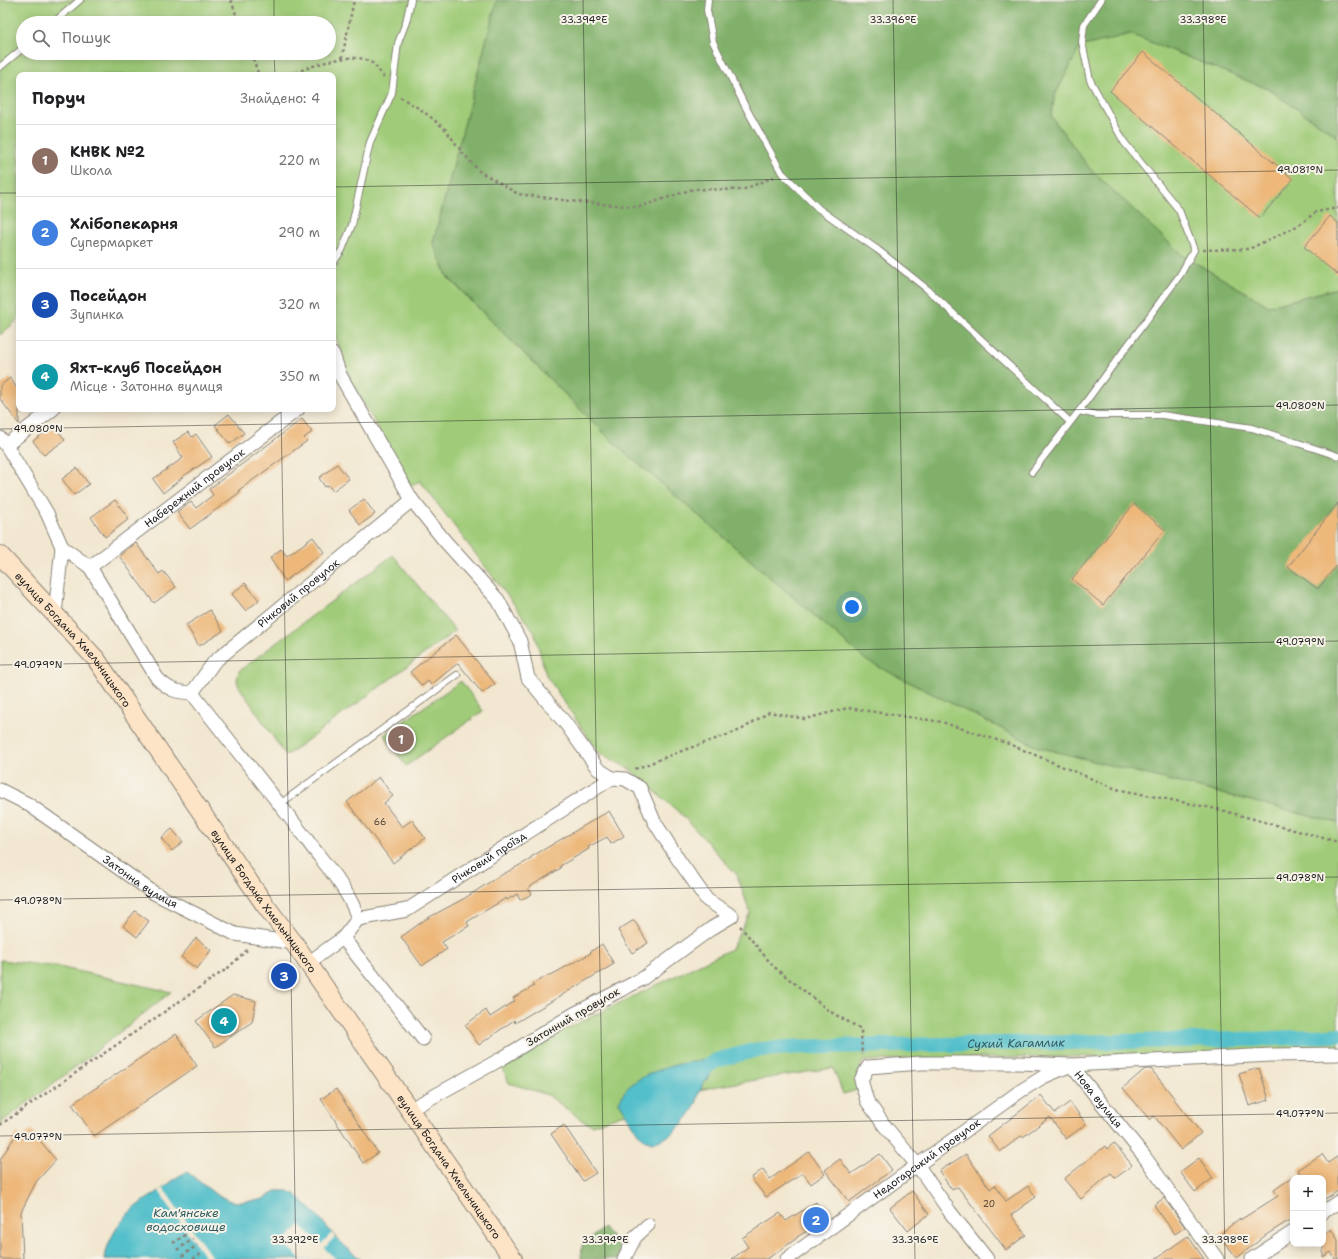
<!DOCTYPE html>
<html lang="uk">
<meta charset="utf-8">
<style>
:root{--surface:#fff;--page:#f6f6f6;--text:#202124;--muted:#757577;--line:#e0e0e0;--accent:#7c3aed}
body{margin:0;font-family:"Shantell Sans",sans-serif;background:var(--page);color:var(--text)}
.controls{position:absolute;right:12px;bottom:12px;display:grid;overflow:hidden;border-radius:8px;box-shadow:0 2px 10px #0003}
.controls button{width:36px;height:36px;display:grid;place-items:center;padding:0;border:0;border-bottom:1px solid var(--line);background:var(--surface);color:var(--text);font:20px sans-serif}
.you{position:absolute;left:852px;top:607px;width:14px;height:14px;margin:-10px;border:3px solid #fff;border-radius:50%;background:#1a73e8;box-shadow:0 0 0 6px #1a73e833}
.badge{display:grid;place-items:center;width:26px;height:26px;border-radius:50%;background:var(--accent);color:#fff;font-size:13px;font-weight:700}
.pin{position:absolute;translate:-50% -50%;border:2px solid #fff;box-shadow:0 1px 4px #0006}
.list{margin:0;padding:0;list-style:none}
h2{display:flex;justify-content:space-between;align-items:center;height:52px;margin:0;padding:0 16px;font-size:17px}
h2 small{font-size:13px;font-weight:400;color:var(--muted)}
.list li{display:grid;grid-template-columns:26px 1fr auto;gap:12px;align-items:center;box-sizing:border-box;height:72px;padding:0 16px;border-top:1px solid var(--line)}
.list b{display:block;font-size:15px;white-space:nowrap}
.list p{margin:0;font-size:13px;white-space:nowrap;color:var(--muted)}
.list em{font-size:13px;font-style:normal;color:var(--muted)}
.icon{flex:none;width:22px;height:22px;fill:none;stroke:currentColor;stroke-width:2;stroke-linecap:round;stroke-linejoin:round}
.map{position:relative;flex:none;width:1338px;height:1259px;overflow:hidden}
.search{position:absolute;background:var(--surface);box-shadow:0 2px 10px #0003;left:16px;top:16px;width:320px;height:44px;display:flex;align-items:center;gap:10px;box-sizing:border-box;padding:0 14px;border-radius:22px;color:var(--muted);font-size:15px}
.panel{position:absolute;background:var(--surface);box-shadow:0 2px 10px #0003;left:16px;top:72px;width:320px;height:340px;border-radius:8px}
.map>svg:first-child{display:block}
</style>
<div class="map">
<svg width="1338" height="1259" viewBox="0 0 1338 1259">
<rect width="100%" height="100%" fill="#f7f3e8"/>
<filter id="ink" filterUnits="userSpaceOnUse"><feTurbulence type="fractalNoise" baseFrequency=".025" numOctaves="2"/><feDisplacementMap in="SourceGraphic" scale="8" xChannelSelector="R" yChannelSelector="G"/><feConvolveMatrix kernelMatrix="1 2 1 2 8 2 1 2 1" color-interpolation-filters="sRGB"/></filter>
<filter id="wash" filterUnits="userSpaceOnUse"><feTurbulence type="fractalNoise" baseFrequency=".012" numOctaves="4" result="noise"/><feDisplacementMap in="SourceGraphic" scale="16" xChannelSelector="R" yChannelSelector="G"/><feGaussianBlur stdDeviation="0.9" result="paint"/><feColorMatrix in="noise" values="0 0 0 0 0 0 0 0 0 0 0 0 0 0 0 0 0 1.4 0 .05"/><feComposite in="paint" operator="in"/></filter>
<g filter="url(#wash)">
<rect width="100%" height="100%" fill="#f2e7d0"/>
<g fill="#a0cc79" stroke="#5e744a" fill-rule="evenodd">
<path d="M0,0H497L433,243L448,278L611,440L867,661L1038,747L1338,823V1048L1153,1056L982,1058L863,1061L858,1074V1090L843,1094L833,1068L718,1086L700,1090L711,1073L662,1069L635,1082L619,1102L627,1113L592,1125L583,1121L548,1095L509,1083L503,1069L508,1057L731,949L750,913L737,875L683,816L631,770L598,752L546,675L534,631L420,481L411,486L348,376L333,328V75H19V319L0,335ZM23,23H329V53H23Z"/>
<polygon points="1130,34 1268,89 1338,137 1338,288 1269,306 1182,255 1090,169 1051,116 1055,95 1080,47"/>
<polygon points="393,555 455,631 286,756 238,685 237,679 239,671"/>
<polygon points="461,681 483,711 406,766 384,735"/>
<polygon points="0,960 59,967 171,992 78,1065 3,1121 0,1126"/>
</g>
<g fill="#80b069" stroke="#4e6642">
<polygon points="497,0 1338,0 1338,137 1268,89 1130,34 1080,47 1055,95 1051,116 1090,169 1182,255 1269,306 1338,288 1338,823 1038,747 867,661 611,440 448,277 433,243"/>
<polygon points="604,1227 627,1259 581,1259 582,1245"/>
</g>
<g fill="#52bfca" stroke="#376e73">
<path d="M702,1060L712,1062C715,1072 705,1080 701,1089C698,1093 698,1099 696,1104C690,1117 665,1147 648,1141C638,1138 625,1111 619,1102C621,1098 623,1094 625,1091C640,1072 679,1063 702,1060Z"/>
<path d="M187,1172L214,1193L230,1201L241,1202L261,1200L276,1191H287L295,1194L316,1214L332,1233L347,1248L361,1259H105C107,1239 122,1217 138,1205C146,1199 154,1195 162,1189C171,1183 176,1176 187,1172Z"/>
</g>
<g fill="#f2e7d0">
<polygon points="163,1188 213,1259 207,1259 202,1253 159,1191"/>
<polygon points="300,1225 321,1244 332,1233 335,1237 324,1248 336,1259 301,1259 283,1243"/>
</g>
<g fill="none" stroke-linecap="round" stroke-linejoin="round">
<path stroke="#52bfca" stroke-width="15" id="s1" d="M699,1072L715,1061L755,1050L796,1047L1264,1039L1338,1035"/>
</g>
<g id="blocks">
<g fill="#edb87a">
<polygon points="1143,52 1293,179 1260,218 1110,91"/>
<polygon points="1330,216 1338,223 1338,275 1304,247"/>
<polygon points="10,378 19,391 19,424 0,399 0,386"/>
<polygon points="229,414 244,433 230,444 215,425"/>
<polygon points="302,419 312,432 304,438 307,441 239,490 240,492 190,529 177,512 191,502 196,508 213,495 209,489"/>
<polygon points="52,427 54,431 57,429 65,440 44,455 33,441"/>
<polygon points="188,432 192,437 196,434 212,457 181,478 182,478 163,493 153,479 183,458 173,442"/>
<polygon points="337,464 349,479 333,491 328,485 325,487 319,478"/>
<polygon points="77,468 89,484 74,495 62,479"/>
<polygon points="364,499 375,514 360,525 349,510"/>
<polygon points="115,500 129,519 105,537 91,517"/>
<polygon points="1338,503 1338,563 1318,589 1288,567"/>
<polygon points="1134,504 1165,530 1103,605 1072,579"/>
<polygon points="313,537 324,552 285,581 270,558 281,549 287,556"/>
<polygon points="136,543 159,574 163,571 176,587 154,603 119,556"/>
<polygon points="245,583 259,600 246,611 232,594"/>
<polygon points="210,610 223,631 199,646 186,625"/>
<polygon points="456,635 495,684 482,693 458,663 431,685 428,681 422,686 410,672"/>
<polygon points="379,777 393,796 384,803 402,827 412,820 425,838 393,863 347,802"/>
<polygon points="609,811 624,836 611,844 607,837 588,847 589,849 560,866 561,868 528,888 532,894 520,900 517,894 507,900 506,898 467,922 469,926 442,942 447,949 422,966 401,937 426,919 465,898 496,878 531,859 531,857"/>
<polygon points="172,829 183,842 172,851 161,838"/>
<polygon points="135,911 149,921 137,937 123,926"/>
<polygon points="634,920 648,943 632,953 618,930"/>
<polygon points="196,938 211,950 197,969 181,957"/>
<polygon points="602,944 614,964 515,1023 514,1020 479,1045 465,1025 486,1010 490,1017 515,1001 513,998 534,986 532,984 551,974 551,975 591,953 590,952"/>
<polygon points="233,995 256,1001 252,1022 215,1047 196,1021"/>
<polygon points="176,1034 197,1066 94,1136 72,1104"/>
<polygon points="1259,1068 1269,1100 1249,1106 1239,1074"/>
<polygon points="1145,1069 1151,1069 1175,1099 1174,1099 1201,1133 1181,1150 1154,1116 1150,1120 1123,1088"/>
<polygon points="336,1089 378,1153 363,1163 321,1099"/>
<polygon points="1041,1095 1055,1113 1070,1102 1086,1124 1066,1139 1050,1117 1023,1137 1021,1136 1000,1152 988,1136"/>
<polygon points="564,1125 596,1173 583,1181 551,1134"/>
<polygon points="31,1130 56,1160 36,1182 21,1212 23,1259 0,1259 0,1160 17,1133 22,1138"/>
<polygon points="1114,1143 1132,1165 1116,1178 1111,1173 1081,1199 1064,1179 1105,1146 1107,1149"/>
<polygon points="809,1152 825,1174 811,1184 803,1173 766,1197 751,1178 763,1169 770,1179"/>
<polygon points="880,1154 892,1170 849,1202 825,1170 840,1159 851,1174"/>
<polygon points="966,1154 990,1189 995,1185 1006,1201 1028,1186 1036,1197 1011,1215 1026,1235 1006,1250 958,1187 952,1190 939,1171"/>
<polygon points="1322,1154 1328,1163 1338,1156 1338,1191 1323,1200 1323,1178 1303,1178 1298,1170"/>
<polygon points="1199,1158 1213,1178 1195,1192 1180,1172"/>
<polygon points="1293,1177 1293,1218 1266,1235 1237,1258 1219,1235 1240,1218 1240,1220 1278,1196 1274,1190"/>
<polygon points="912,1191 929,1214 908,1231 890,1208"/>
<polygon points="1164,1198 1185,1227 1175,1234 1154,1205"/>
<polygon points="816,1202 827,1219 797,1237 797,1238 767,1259 732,1259 748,1247 742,1238 780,1213 786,1221"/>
<polygon points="1331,1229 1338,1240 1338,1259 1335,1259 1331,1252 1323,1257 1323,1235"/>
<polygon points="1188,1236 1204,1259 1155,1259"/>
</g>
</g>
</g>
<g filter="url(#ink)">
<use href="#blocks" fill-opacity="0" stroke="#878276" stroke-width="1"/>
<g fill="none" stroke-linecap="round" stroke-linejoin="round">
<g stroke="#878276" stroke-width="8">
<g id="service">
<polyline points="708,0 707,10 713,42 745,106 782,173 819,209 878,250 927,289 1070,422"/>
<polyline points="53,23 80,0"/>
<polyline points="0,67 23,48"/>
<polyline points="333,263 342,250 352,225 370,142 392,93 398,43 406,22 411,0"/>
<polyline points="1079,411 1097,415 1162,415 1252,428 1338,456"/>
<polyline points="1032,472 1079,411 1180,275 1194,250 1179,210 1124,142 1090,80 1082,42 1084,25 1101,0"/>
<polyline points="280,804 457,675"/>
</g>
</g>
<g stroke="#878276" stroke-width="15">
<g id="minor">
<polyline points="333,354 340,375 412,500 444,540 498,600 520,641 528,678 566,724 598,769 612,778 625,779 640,788 654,821 678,859 707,900 732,916 712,928 642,979 574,1014 501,1059 409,1110"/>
<path d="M0,438L6,445L47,513L62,547L90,567L157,678C169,690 175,692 192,693C230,742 269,790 307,840C325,865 349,889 358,919L343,938L423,1039"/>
<polyline points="6,445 53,409"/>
<path id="s2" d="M90,567L298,409"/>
<polyline points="55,614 62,547"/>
<path id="s3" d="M192,693L214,662L412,500"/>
<path id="s4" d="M0,790L28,804L154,893L235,934L294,943"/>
<path id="s5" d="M358,919L407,910L612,778"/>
<polyline points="308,963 343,938"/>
<polyline points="1323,1212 1338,1202"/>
<polyline points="624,1259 635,1237 648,1225"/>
<path id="s6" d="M787,1259L1019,1092L1043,1077L1071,1065L1272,1055L1338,1054"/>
<path id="s7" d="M987,1259L950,1212L918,1166L884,1125L867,1101L861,1080L868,1067L922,1063H1018L1071,1065L1144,1156L1217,1259"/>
<polyline points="1252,1259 1293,1232"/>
</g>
</g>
<g stroke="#878276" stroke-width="20">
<g id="secondary">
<path id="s8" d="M0,555L96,659L265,905L294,943L513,1259"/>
</g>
</g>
<g stroke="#878276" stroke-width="2.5" stroke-dasharray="3 3" stroke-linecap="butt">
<polyline points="231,0 239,23"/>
<polyline points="251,53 258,73 258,75"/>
<polyline points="342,58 354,0"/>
<path d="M290,75C309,67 353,49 372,63C377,66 379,73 384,77"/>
<polyline points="400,97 423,111 445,129 462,152 479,171 518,194 578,202 639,207 693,189 742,190 774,177"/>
<polyline points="1203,250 1249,249 1299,225 1316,212 1338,208"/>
<polyline points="635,769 687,749 741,730 769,712 805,719 848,708 942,722 1009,744 1116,789 1217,809 1338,842"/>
<polyline points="740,926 773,966 829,1011 861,1029 862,1055"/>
<polyline points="0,1125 228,968 247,950"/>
<polyline points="173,1243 188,1233"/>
<polyline points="177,1250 193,1239"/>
<polyline points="182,1256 197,1245"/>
<polyline points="193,1259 202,1253"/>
</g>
<use href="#service" stroke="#fff" stroke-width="6"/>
<use href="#minor" stroke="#fff" stroke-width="13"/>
<use href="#secondary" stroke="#fee4c6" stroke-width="18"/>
</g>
</g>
<path fill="none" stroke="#1c1c1c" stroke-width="1" stroke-opacity="0.45" d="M274,0V23M583,0L605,1259M893,0L915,1259M1203,0L1225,1259M274,53L275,75M333,187L1338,170M0,193H19M281,409L296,1259M0,429L1338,405M0,665L1338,641M0,900L1338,877M0,1136L1338,1113"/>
<g text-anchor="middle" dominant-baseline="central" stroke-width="4" stroke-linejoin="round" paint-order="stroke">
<g font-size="9" fill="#504334">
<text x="380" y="822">66</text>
<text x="989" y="1204">20</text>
</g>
<g font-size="11" fill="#1c1c1c" stroke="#f7f3e8">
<text stroke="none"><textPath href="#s2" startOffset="131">Набережний провулок</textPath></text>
<text stroke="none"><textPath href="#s3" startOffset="147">Річковий провулок</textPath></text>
<text stroke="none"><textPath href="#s8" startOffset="112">вулиця Богдана Хмельницького</textPath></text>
<text stroke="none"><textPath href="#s5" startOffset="147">Річковий проїзд</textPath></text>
<text stroke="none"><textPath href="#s4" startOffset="168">Затонна вулиця</textPath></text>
<text stroke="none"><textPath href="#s8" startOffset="436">вулиця Богдана Хмельницького</textPath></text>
<text transform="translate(573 1017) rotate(-30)">Затонний провулок</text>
<text stroke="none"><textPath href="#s7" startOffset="482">Нова вулиця</textPath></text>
<text stroke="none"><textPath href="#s6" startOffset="172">Недогарський провулок</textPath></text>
<text stroke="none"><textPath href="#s8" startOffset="760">вулиця Богдана Хмельницького</textPath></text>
</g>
<g font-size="12" font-style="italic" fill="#325d62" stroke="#f7f3e8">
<text stroke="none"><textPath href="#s1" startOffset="322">Сухий Кагамлик</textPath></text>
<text x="186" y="1213">Кам'янське<tspan x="186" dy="14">водосховище</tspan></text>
</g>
</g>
<g font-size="10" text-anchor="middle" fill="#1c1c1c" stroke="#f7f3e8" stroke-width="4" stroke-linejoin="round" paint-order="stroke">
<text x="584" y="23">33.394°E</text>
<text x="893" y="23">33.396°E</text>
<text x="1203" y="23">33.398°E</text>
<text x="1300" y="173">49.081°N</text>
<text x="1300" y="409">49.080°N</text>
<text x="38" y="432">49.080°N</text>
<text x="1300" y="645">49.079°N</text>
<text x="38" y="668">49.079°N</text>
<text x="1300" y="881">49.078°N</text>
<text x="38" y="904">49.078°N</text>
<text x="1300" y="1117">49.077°N</text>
<text x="38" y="1140">49.077°N</text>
<text x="295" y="1243">33.392°E</text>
<text x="605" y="1243">33.394°E</text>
<text x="915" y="1243">33.396°E</text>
<text x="1225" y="1243">33.398°E</text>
</g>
</svg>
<div class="controls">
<button>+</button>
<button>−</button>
</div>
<div class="you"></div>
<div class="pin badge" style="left:401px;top:739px;background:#8d6e63">1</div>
<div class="pin badge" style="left:816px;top:1220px;background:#3f7fe0">2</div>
<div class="pin badge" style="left:284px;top:976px;background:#1a4fb4">3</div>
<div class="pin badge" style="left:224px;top:1021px;background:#0f9aa8">4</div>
<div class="search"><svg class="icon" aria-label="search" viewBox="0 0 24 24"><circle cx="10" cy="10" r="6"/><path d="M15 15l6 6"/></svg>Пошук</div>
<section class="panel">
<h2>Поруч<small>Знайдено: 4</small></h2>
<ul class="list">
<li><span class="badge" style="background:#8d6e63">1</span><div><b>КНВК №2</b><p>Школа</p></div><em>220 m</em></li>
<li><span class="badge" style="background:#3f7fe0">2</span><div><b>Хлібопекарня</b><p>Супермаркет</p></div><em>290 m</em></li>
<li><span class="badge" style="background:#1a4fb4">3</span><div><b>Посейдон</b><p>Зупинка</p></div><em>320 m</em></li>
<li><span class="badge" style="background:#0f9aa8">4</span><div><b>Яхт-клуб Посейдон</b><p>Місце · Затонна вулиця</p></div><em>350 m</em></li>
</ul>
</section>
</div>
